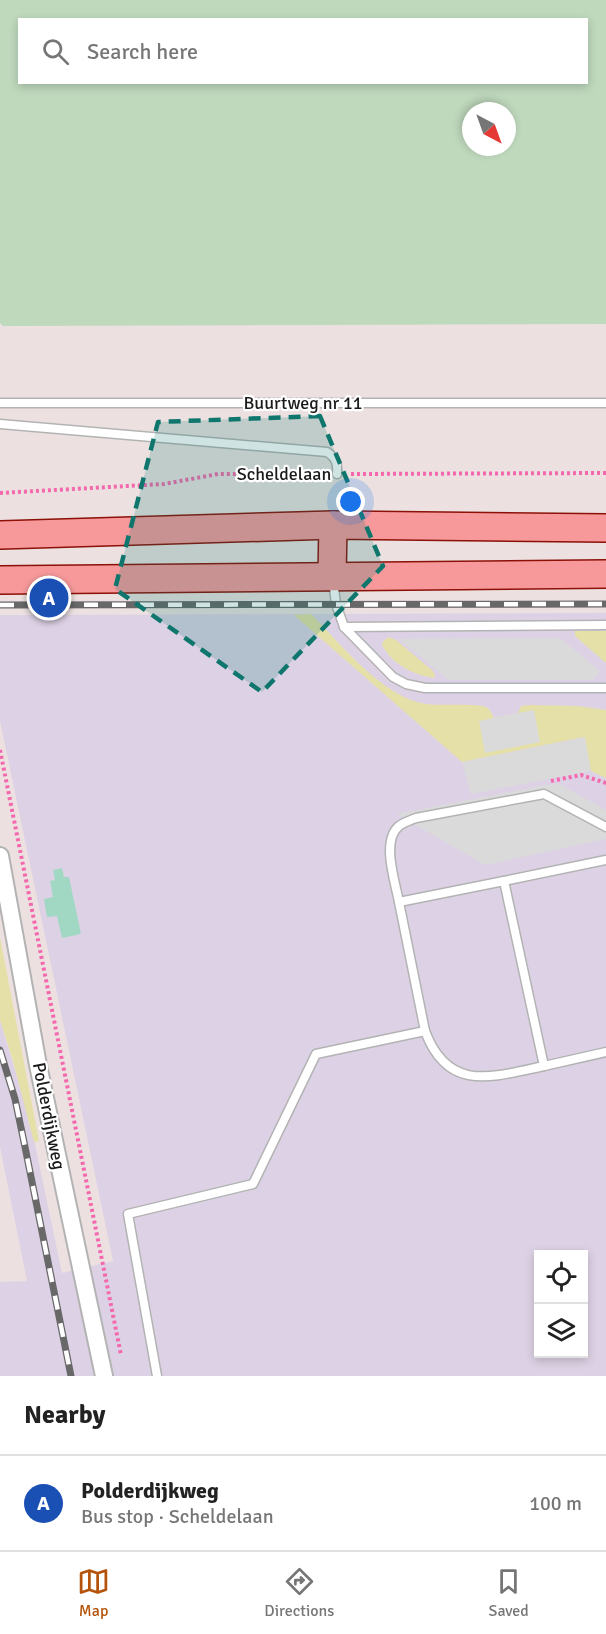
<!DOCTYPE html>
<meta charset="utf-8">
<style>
:root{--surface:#fff;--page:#f2f2f2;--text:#222;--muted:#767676;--line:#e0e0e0;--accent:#b45309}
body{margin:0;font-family:Signika,sans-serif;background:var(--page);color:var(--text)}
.controls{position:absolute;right:18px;bottom:18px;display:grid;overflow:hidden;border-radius:0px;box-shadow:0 3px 9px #0003}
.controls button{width:54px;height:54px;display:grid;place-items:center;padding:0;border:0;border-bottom:2px solid var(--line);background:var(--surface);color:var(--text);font:30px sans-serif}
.compass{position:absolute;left:462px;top:102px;width:54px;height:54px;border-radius:50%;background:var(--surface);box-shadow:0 3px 9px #0003;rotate:139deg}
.you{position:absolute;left:351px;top:502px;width:21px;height:21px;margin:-15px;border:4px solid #fff;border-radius:50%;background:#1a73e8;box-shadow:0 0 0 9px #1a73e833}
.badge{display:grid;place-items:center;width:39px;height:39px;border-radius:50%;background:var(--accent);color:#fff;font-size:20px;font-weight:700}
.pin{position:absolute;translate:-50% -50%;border:3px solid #fff;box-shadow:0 2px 6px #0006}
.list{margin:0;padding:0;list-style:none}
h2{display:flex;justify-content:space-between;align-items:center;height:78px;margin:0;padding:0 24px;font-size:26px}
h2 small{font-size:20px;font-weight:400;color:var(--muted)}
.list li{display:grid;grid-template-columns:39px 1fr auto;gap:18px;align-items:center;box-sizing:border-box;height:96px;padding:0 24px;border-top:2px solid var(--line)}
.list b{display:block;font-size:22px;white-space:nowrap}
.list p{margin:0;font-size:20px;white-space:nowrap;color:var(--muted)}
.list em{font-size:20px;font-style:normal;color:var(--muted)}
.icon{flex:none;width:33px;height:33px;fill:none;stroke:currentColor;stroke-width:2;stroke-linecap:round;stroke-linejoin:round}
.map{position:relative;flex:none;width:606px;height:1376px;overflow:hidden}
.search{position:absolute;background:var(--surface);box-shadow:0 3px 9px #0003;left:18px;right:18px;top:18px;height:66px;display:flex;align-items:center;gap:15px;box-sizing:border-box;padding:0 21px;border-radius:0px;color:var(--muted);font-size:22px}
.sheet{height:174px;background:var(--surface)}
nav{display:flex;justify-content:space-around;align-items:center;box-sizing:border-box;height:84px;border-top:2px solid var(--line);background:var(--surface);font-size:16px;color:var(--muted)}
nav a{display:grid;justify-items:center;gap:3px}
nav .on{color:var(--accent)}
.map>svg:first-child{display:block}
</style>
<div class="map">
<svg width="606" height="1376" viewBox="0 0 606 1376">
<rect width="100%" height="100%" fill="#ece1e0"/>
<path fill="#ddd2e5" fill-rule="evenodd" d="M606,613V1376H0V1282L27,1281L0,1147V1020L30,1120L62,1273L113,1261L0,721V615ZM538,1254H584V1354H538Z"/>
<g fill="#e5e0a7">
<path d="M311,614C342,645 382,697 426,704C439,706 478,703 486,707C490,709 492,714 494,718L479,721L534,710L518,713L521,706L528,705L578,706L606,710V778L591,771L584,737L462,762L294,615Z"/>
<polygon points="575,631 606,631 606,663 575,636"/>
<path d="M388,637L396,640L433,671L435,676L434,678C413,675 392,664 382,645L383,642Z"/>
<polygon points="0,937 39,1141 34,1142 13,1061 0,1020"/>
</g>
<path fill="#bfd9bd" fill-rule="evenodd" d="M0,0H606V324L3,326L0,323ZM20,20H586V82H20ZM471,111H507V147H471Z"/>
<g fill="#dadada">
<polygon points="560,638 600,671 593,680 449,680 399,639"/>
<polygon points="534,710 540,742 485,753 479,721"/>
<polygon points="585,737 591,771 471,794 462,762"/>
<polygon points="557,783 606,810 606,839 485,865 397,814"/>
</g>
<polygon fill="#a1d8c4" points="62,868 64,877 69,877 81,934 62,938 57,916 47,917 44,899 53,897 50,881 55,880 53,870"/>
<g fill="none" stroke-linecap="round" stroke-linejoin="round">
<g stroke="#b3b3b3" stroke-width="11">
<g id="service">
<polyline points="0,403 606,403"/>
<path d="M0,424L327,452C336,458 338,463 337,474"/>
<polyline points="333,580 336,604 344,627 393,677 406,684 425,688 606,688"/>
<polyline points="344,627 606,625"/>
<polyline points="606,860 504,881 544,1066 606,1052"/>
<path d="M504,881L399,902L425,1031C448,1093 492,1077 544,1066"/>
<path d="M399,902C395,881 381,841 399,826C404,822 411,820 416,818L544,794L606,827"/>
<polyline points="157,1376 128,1214 253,1184 316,1054 425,1031"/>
</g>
</g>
<g stroke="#b3b3b3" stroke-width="20">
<polyline id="minor" points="0,856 38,1065 104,1376"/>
</g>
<g stroke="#8b1006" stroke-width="30">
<g id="primary">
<polyline points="0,535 333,525 606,528"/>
<polyline points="332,576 333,525"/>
<polyline points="0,580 606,574"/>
</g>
</g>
<g stroke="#f469ad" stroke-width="4" stroke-dasharray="3 3" stroke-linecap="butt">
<polyline points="351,474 606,473"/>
<polyline points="0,493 164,484 218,474 325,474"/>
<polyline points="0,750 121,1355"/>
<polyline points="551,781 581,775 606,783"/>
</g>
<use href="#service" stroke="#fff" stroke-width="8"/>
<use href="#minor" stroke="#fff" stroke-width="16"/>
<use href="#primary" stroke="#f7999b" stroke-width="27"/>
<g stroke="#686868" stroke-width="7">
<g id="rail">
<polyline points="0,605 606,604"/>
<polyline points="0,1050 15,1099 24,1142 71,1376"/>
</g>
</g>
<use href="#rail" stroke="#fff" stroke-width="4.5" stroke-dasharray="14" stroke-linecap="butt"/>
</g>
<path fill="#0f766e" fill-opacity="0.2" stroke="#0f766e" stroke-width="4.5" stroke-dasharray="12 8" stroke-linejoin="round" d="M320,416L383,566L262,692L115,589L158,422Z"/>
<g text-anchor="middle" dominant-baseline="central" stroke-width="4.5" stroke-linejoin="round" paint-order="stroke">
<g font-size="18" fill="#1a1a1a" stroke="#fff">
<text x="303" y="403">Buurtweg nr 11</text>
<text x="284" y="474">Scheldelaan</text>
<text transform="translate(49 1116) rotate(79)">Polderdijkweg</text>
</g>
</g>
</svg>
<div class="controls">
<button><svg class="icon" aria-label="locate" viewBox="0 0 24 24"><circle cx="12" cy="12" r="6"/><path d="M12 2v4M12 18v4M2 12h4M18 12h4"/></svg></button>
<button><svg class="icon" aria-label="layers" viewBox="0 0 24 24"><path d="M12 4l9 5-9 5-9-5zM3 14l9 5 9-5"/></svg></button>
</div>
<svg class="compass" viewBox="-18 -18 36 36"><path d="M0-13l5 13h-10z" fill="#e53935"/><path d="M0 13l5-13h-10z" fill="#767676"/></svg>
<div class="you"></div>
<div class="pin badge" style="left:49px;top:598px;background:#1a4fb4">A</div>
<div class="search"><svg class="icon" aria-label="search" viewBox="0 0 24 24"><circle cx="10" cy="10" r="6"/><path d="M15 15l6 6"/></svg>Search here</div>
</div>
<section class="sheet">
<h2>Nearby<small></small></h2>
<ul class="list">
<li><span class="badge" style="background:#1a4fb4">A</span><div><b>Polderdijkweg</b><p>Bus stop · Scheldelaan</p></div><em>100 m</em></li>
</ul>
</section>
<nav>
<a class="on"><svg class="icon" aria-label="map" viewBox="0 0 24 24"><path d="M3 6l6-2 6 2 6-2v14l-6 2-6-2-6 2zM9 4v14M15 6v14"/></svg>Map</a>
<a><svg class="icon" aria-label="directions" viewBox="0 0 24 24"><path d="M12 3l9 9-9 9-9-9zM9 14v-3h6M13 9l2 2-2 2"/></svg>Directions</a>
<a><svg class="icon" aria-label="saved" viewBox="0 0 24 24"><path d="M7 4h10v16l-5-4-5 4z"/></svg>Saved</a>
</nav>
